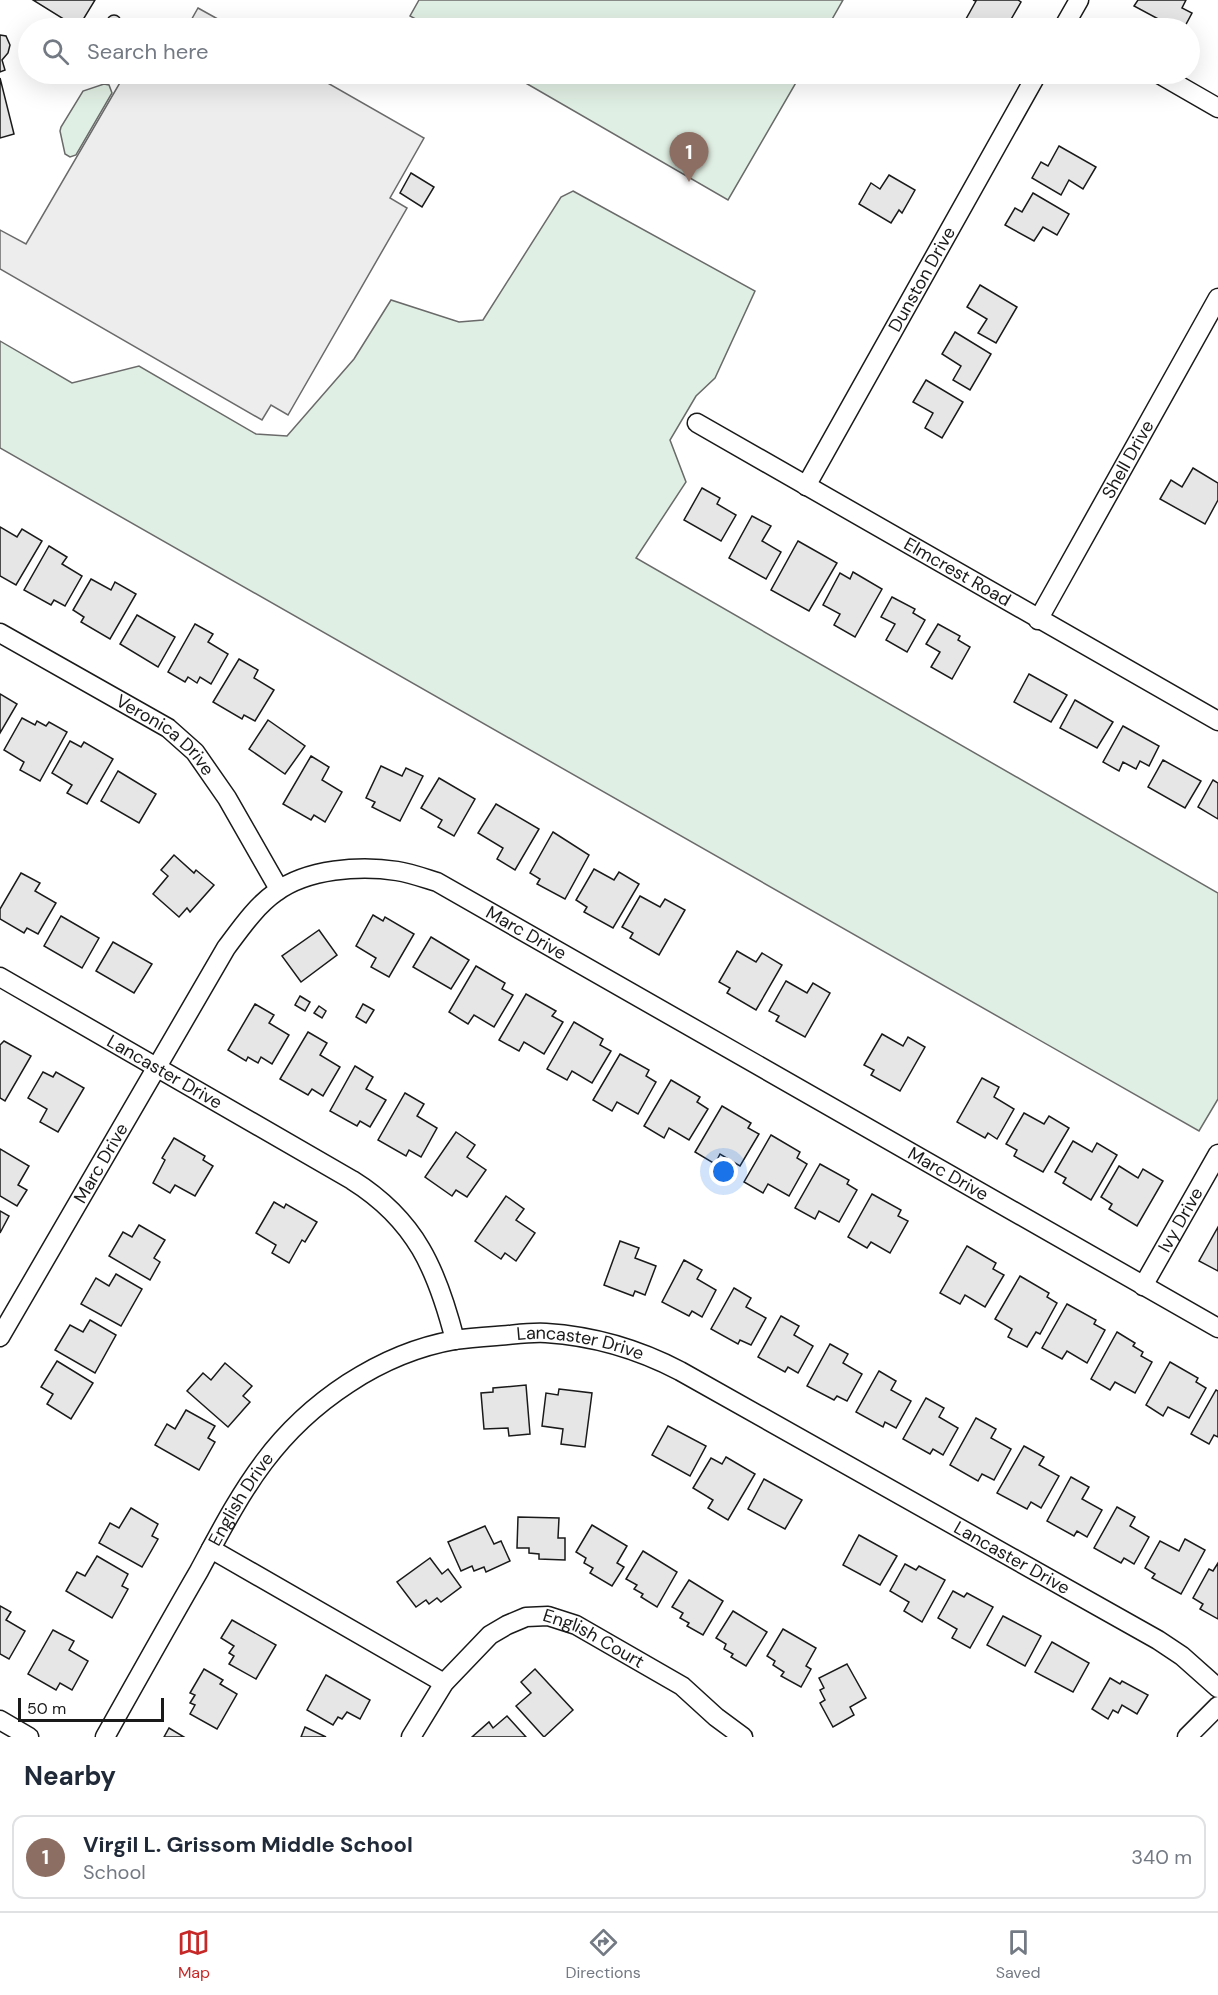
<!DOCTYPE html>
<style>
:root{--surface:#fff;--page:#f2f2f3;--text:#1f2937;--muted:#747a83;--line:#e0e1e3;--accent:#c62828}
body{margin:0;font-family:"DM Sans",sans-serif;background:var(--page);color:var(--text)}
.scale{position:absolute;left:18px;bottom:15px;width:146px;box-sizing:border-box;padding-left:6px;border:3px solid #1a1a1a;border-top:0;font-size:16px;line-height:21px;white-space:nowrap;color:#1a1a1a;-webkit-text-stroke:4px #fff;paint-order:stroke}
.you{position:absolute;left:724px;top:1172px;width:21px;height:21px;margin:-15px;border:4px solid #fff;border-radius:50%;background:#1a73e8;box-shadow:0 0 0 9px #1a73e833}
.badge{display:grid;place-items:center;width:39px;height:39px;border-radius:50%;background:var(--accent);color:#fff;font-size:20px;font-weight:700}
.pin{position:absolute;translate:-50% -50px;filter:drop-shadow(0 2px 3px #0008)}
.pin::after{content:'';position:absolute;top:32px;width:21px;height:18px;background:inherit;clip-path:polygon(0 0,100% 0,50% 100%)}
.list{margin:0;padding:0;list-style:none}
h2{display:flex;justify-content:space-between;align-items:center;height:78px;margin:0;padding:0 24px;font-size:26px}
h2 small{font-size:20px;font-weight:400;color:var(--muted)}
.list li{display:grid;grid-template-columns:39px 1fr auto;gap:18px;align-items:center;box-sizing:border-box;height:84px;margin:0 12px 12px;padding:0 12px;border:2px solid var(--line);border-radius:12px}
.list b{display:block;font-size:22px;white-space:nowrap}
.list p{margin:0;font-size:20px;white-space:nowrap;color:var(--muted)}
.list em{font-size:20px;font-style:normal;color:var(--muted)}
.icon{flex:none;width:33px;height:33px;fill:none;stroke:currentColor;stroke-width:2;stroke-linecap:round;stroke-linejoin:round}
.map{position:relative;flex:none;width:1218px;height:1737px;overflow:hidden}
.search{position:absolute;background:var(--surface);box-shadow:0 6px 24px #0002;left:18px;right:18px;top:18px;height:66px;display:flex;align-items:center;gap:15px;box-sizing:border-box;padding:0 21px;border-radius:33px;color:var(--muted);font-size:22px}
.sheet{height:174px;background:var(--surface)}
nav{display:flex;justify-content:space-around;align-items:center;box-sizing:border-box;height:84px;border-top:2px solid var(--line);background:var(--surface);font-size:16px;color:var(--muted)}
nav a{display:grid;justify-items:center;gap:3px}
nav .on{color:var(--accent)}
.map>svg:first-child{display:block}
</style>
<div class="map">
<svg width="1218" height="1737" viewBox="0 0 1218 1737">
<rect width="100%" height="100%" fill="#fff"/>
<g fill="#e0efe3" stroke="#6a6a6a" stroke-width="1.5">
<polygon points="419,0 843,0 827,28 432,28 410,16"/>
<polygon points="510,74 801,74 728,200"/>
<polygon points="104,84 109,85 112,93 76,155 70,157 65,154 60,131 61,127 83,91"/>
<polygon points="573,191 755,291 715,378 696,396 670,440 686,482 636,558 1218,893 1218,1099 1199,1131 0,448 0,341 72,383 139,366 256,434 287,436 354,359 391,300 459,322 483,320 561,197"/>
</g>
<g fill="#ededed" stroke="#6a6a6a" stroke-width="1.5">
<polygon points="198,8 234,28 160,28 190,22"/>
<polygon points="125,74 312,74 424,138 390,198 407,208 288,415 271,405 262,420 0,269 0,230 26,244"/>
</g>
<g fill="#e6e6e6" stroke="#1a1a1a" stroke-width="1.5">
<polygon points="33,0 95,0 78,28"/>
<polygon points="973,0 1018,0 1021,2 1006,28 982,28 966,19 976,1"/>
<polygon points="1138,0 1186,0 1182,8 1192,13 1184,28 1175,28 1134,6"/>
<circle cx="114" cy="22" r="7"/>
<polygon points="0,35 6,36 10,45 8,53 2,60 5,70 0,72"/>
<polygon points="955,74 981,74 979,77 975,74 970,82"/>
<polygon points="0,78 14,134 0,138"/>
<polygon points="1059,146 1096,167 1083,189 1069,180 1061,195 1032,178 1041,162 1048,166"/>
<polygon points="411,173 434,187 422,207 400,193"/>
<polygon points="889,175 915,190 902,213 899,210 891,223 859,204 871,183 880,189"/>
<polygon points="1033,193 1069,214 1057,235 1043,227 1034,241 1005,225 1015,208 1022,212"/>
<polygon points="980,285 1017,307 996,343 978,333 987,319 967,307"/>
<polygon points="955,332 991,354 970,390 953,380 961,366 942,354"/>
<polygon points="926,380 963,402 942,438 925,428 933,413 913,402"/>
<polygon points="1193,468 1218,483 1218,500 1205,524 1160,499 1171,480 1182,487"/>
<polygon points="702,488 720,498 717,504 736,515 721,541 684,520"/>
<polygon points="752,516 771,526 762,541 781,552 766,579 729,558"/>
<polygon points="0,527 17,537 22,529 42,541 16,585 0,576"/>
<polygon points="798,541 837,563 809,611 771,590"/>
<polygon points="49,546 67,557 62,564 82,576 65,606 54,600 51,605 24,590"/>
<polygon points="853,572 882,589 855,637 834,625 840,614 823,605 840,573 850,579"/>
<polygon points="91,579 111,590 115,582 136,594 110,639 81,622 84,617 73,610"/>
<polygon points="892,597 915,609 913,613 925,620 907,652 886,640 895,624 881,617"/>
<polygon points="137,615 175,637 158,667 120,644"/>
<polygon points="195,624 213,634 208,642 228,654 211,684 200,677 197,683 188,677 185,682 168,672"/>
<polygon points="938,624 960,636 958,640 970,647 952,679 931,667 940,652 926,644"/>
<polygon points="239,659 258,670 254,678 274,690 255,721 244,715 242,719 213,702"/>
<polygon points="1029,674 1067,695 1051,722 1014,702"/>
<polygon points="0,694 17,704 0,733"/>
<polygon points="1075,700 1113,722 1097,748 1060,728"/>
<polygon points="22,718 35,725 37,721 46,726 49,722 67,732 40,781 20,770 24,762 4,750"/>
<polygon points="268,720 305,746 285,774 249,749"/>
<polygon points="1123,726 1159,746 1149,766 1140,761 1136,769 1123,762 1119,771 1103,762"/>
<polygon points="70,741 81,747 84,742 113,759 87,804 67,793 72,785 52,773"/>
<polygon points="311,756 329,767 322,780 342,792 325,822 314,815 311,820 283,804"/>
<polygon points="1163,760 1201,781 1185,808 1148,787"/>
<polygon points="381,766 402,776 406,768 423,776 400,821 372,807 375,802 366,798"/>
<polygon points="118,771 156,794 139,823 101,801"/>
<polygon points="439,778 475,799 454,836 438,827 442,820 421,808"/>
<polygon points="1213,780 1218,783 1218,819 1198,807"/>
<polygon points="496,804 539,829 515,870 497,859 503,848 478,833"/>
<polygon points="553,832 589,855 565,899 537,884 540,879 530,873"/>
<polygon points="174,855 194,873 196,870 214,885 190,912 187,908 179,917 153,894 168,876 161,870"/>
<polygon points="594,869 614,880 619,872 639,884 613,928 584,912 587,907 576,900"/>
<polygon points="21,873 40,883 35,891 56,903 38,934 27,928 24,933 0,919 0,909"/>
<polygon points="640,896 660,907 665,899 685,910 659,955 630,938 633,933 622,927"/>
<polygon points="373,915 383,921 385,917 414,934 389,977 371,967 376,958 356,946"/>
<polygon points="61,916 99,938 82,968 44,946"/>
<polygon points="319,930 337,955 301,982 282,956"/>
<polygon points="431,937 469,960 451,989 413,967"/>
<polygon points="113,942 152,964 134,993 96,971"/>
<polygon points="737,951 756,962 762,953 782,965 756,1010 727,993 730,988 719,982"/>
<polygon points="476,966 505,983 502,989 513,995 494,1027 474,1015 468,1024 449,1012"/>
<polygon points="786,981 807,993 813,983 830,993 805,1037 776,1021 779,1016 769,1011"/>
<polygon points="526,994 556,1011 552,1016 563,1022 544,1054 524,1042 519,1051 499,1040"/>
<polygon points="300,996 310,1002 305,1011 295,1005"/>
<polygon points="255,1004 274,1015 269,1023 289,1035 272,1064 261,1057 258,1063 248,1057 246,1061 228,1050"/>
<polygon points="363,1004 374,1010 366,1023 356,1017"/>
<polygon points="319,1006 326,1011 322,1018 314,1013"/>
<polygon points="574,1022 603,1039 600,1045 611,1051 592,1083 572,1071 567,1080 547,1069"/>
<polygon points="308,1032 327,1043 320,1055 340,1067 323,1096 312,1089 308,1095 280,1079"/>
<polygon points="882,1034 903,1046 908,1037 925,1047 900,1091 871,1075 874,1070 864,1065"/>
<polygon points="4,1041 31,1056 5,1101 0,1098 0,1045"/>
<polygon points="620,1054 649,1070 646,1076 656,1082 638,1114 617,1102 612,1111 593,1100"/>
<polygon points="355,1066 373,1077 366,1089 386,1100 370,1127 360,1121 357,1126 330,1111"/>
<polygon points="43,1072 53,1077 56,1072 84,1088 58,1132 40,1122 47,1109 28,1098"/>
<polygon points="982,1078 999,1087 994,1097 1014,1109 997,1139 988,1133 985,1138 957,1122"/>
<polygon points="671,1080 700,1097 697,1102 708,1109 689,1140 669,1128 664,1138 644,1126"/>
<polygon points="405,1093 424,1104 417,1116 437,1128 421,1157 409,1150 406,1156 378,1140"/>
<polygon points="722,1106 751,1123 748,1128 759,1134 740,1166 720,1154 715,1164 695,1152"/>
<polygon points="1024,1113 1044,1124 1049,1116 1069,1128 1043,1172 1014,1156 1017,1150 1006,1144"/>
<polygon points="456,1132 475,1145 467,1157 486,1170 467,1197 456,1190 452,1196 425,1177"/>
<polygon points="771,1135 800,1152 797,1158 807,1164 789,1196 768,1184 763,1193 744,1182"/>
<polygon points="174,1138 205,1156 203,1160 213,1166 195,1196 175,1185 170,1193 153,1183 165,1160 162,1158"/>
<polygon points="1073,1141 1092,1152 1097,1143 1117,1155 1091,1200 1063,1183 1066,1178 1055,1172"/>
<polygon points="0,1149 29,1166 18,1185 27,1190 17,1206 0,1196"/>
<polygon points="820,1164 849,1180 847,1184 857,1190 839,1222 819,1211 815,1219 795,1208"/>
<polygon points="1119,1166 1138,1178 1143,1169 1163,1181 1137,1226 1109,1209 1112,1204 1101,1197"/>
<polygon points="872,1194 901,1210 898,1216 908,1221 890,1253 871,1242 867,1248 848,1237"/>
<polygon points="506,1196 524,1209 516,1220 535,1233 516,1261 505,1253 501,1259 475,1241"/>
<polygon points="274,1202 284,1208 286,1204 317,1222 305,1242 302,1240 289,1263 272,1253 276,1245 256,1233"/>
<polygon points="0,1211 9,1216 0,1233"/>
<polygon points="139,1225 165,1240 154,1258 160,1262 150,1280 109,1256 123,1232 132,1237"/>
<polygon points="1218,1227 1218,1271 1199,1261"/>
<polygon points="620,1241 639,1248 635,1258 656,1266 645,1295 635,1291 633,1296 604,1285"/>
<polygon points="967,1246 996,1263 993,1269 1004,1275 985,1307 965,1295 960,1304 940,1293"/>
<polygon points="684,1260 702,1270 697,1279 716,1290 702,1317 692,1311 689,1316 662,1302"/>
<polygon points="116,1274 142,1289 121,1326 81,1304 96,1278 109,1286"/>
<polygon points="1020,1276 1049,1293 1047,1297 1057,1303 1040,1334 1036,1332 1027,1347 1008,1337 1012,1329 995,1319"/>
<polygon points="734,1288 751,1298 746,1307 766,1318 751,1345 740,1340 738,1344 711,1329"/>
<polygon points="1067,1304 1096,1320 1094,1324 1105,1330 1087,1363 1067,1351 1062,1359 1042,1348"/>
<polygon points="781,1316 799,1326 794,1335 813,1346 798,1373 788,1367 785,1372 758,1357"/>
<polygon points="90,1320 116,1335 95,1373 55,1350 70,1325 83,1332"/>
<polygon points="1117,1332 1135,1343 1133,1346 1143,1352 1141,1356 1152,1362 1135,1393 1115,1382 1110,1390 1091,1379"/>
<polygon points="830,1344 848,1354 843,1363 862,1374 847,1401 837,1396 834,1400 807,1386"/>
<polygon points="57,1361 93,1383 71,1419 47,1404 53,1394 41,1387"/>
<polygon points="1170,1362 1198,1378 1196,1382 1206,1388 1189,1418 1168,1407 1163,1416 1146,1405"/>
<polygon points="225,1363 252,1386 243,1396 250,1402 228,1427 187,1391 203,1373 211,1380"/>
<polygon points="879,1371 896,1381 891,1390 911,1401 896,1428 885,1422 883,1427 856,1412"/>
<polygon points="526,1385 530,1434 509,1436 508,1428 484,1429 481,1393 493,1392 493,1388"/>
<polygon points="559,1389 592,1393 585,1447 561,1444 563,1429 542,1426 546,1393 558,1395"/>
<polygon points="1216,1390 1218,1391 1218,1437 1214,1435 1209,1444 1191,1434"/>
<polygon points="926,1398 944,1408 939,1417 958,1428 943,1455 933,1449 930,1454 903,1439"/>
<polygon points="186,1410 215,1426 208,1438 215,1442 199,1470 155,1445 167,1424 175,1429"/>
<polygon points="976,1418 996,1429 991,1438 1011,1449 994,1480 982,1474 978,1481 950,1465"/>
<polygon points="668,1426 706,1446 690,1476 652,1455"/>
<polygon points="1024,1446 1044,1457 1039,1465 1059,1476 1041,1508 1031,1502 1027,1509 997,1493"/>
<polygon points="726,1457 755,1474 728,1520 708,1508 713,1500 693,1488 711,1458 722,1464"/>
<polygon points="1071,1477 1089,1487 1082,1499 1102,1510 1087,1537 1077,1531 1074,1536 1047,1521"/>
<polygon points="764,1479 802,1500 785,1529 748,1509"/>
<polygon points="1117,1507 1135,1517 1130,1526 1149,1537 1134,1564 1124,1558 1121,1563 1094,1548"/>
<polygon points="131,1508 158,1524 152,1536 158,1539 142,1567 99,1543 110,1523 119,1528"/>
<polygon points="518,1517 559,1518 558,1538 565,1538 565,1560 539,1559 539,1554 529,1553 529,1548 517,1548"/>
<polygon points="592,1525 627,1546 617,1563 624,1567 612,1586 590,1573 593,1568 584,1563 586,1558 576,1552"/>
<polygon points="485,1526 494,1544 501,1541 510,1561 486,1572 484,1567 474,1571 472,1566 461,1571 448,1542"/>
<polygon points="859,1535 897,1556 880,1585 843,1565"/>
<polygon points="1185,1539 1205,1550 1181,1594 1152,1578 1155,1574 1145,1568 1160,1541 1179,1551"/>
<polygon points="643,1551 677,1572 657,1607 641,1597 643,1594 634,1589 637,1585 626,1579"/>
<polygon points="97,1556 128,1574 122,1586 128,1589 112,1618 66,1591 77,1572 85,1576"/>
<polygon points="430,1558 442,1574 448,1569 461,1587 441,1602 437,1598 429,1604 426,1600 416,1607 397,1582"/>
<polygon points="1218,1563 1218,1619 1200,1609 1203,1604 1193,1598 1209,1569 1213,1571"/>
<polygon points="905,1564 916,1570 919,1566 945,1580 922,1622 904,1611 909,1602 890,1591"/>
<polygon points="689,1580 723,1601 703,1635 687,1626 689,1623 680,1618 683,1613 672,1607"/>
<polygon points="953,1591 964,1597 967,1593 993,1607 970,1648 952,1638 957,1629 938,1618"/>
<polygon points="0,1606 11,1612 6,1620 25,1631 9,1659 0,1654"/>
<polygon points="733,1611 767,1632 746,1666 731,1657 733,1654 724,1649 726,1644 716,1638"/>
<polygon points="1003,1616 1041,1636 1025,1666 987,1645"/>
<polygon points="232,1620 276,1645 256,1679 229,1664 234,1656 229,1653 234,1646 221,1638"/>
<polygon points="783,1629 816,1648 806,1666 811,1669 801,1687 781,1676 784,1672 773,1665 775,1661 767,1656"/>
<polygon points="53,1630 74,1641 69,1650 88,1661 72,1690 60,1683 56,1690 28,1674"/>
<polygon points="1052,1642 1089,1663 1073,1692 1035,1672"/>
<polygon points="847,1664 866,1698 850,1707 854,1715 833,1727 820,1703 825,1700 820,1690 824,1688 819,1678"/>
<polygon points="204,1669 223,1680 220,1684 237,1694 217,1729 190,1714 195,1705 190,1703 195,1695 190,1693"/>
<polygon points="535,1669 573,1710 544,1737 516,1706 531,1693 521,1682"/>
<polygon points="326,1675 370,1700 360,1719 347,1712 342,1719 338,1717 333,1725 307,1710"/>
<polygon points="1110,1678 1120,1684 1122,1681 1148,1695 1137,1714 1122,1705 1118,1713 1113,1710 1108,1719 1092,1709"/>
<polygon points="507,1716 526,1737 472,1737 489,1722 493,1728"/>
<polygon points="305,1727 326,1737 301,1737"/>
<polygon points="169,1728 184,1737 164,1737"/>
</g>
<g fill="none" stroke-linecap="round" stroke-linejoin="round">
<g stroke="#1a1a1a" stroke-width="21">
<g id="minor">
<polyline points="1063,28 1079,0"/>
<polyline points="1159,74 1218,108"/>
<path id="s1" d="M697,423L1218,721"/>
<path id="s2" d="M806,486L1037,74"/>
<path id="s3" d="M1038,620L1218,298"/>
<path id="s4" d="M0,633L168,728L195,752L227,798L279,889"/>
<path id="s5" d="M0,977L352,1180C416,1220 437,1270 455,1340"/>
<path id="s6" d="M1143,1286L1218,1154"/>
<path id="s7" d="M0,1337L226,948C241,928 256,906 276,892C307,869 360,865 397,871C410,873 424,878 437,882L1218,1328"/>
<polyline points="211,1549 444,1683"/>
<polyline points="0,1720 29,1737"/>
<path id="s8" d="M105,1737C136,1682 167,1626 199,1571C219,1534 239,1495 264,1462C309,1402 380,1353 455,1340C468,1338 482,1337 496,1336C512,1335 529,1332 546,1333C593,1336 638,1349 680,1371L1158,1640L1182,1656L1218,1688"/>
<path id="s9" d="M411,1737L444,1683L490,1635L507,1625L526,1617L548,1616L576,1625L682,1686L716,1717L743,1737"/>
<polyline points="1187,1737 1218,1706"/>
</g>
</g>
<use href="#minor" stroke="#fff" stroke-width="18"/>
</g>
<g text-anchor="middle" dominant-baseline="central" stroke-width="4.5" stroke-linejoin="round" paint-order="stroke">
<g font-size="18" fill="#1a1a1a" stroke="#fff">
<text stroke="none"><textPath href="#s2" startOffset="237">Dunston Drive</textPath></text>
<text stroke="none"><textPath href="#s3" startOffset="184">Shell Drive</textPath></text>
<text stroke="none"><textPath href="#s1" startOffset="300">Elmcrest Road</textPath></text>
<text stroke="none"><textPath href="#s4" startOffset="195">Veronica Drive</textPath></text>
<text stroke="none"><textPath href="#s7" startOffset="795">Marc Drive</textPath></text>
<text stroke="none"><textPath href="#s5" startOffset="190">Lancaster Drive</textPath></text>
<text stroke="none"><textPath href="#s7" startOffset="201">Marc Drive</textPath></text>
<text stroke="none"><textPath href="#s7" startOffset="1281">Marc Drive</textPath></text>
<text stroke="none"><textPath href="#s6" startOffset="76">Ivy Drive</textPath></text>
<text stroke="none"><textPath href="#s8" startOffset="676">Lancaster Drive</textPath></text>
<text stroke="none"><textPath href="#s8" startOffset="274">English Drive</textPath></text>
<text stroke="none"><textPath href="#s8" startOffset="1162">Lancaster Drive</textPath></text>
<text stroke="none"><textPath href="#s9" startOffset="243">English Court</textPath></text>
</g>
</g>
</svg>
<div class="scale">50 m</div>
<div class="you"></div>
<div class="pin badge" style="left:689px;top:182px;background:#8d6e63">1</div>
<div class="search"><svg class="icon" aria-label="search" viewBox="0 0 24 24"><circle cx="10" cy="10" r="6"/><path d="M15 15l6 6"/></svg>Search here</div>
</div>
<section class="sheet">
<h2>Nearby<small></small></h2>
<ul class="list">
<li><span class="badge" style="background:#8d6e63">1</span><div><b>Virgil L. Grissom Middle School</b><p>School</p></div><em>340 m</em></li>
</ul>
</section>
<nav>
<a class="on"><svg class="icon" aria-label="map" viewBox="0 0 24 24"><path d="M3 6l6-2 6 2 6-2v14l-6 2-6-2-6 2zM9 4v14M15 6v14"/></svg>Map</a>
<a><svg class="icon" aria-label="directions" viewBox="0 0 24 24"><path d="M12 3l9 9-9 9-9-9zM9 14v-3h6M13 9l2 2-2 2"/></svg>Directions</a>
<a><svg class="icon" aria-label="saved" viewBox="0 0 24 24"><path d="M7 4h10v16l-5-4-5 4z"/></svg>Saved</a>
</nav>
